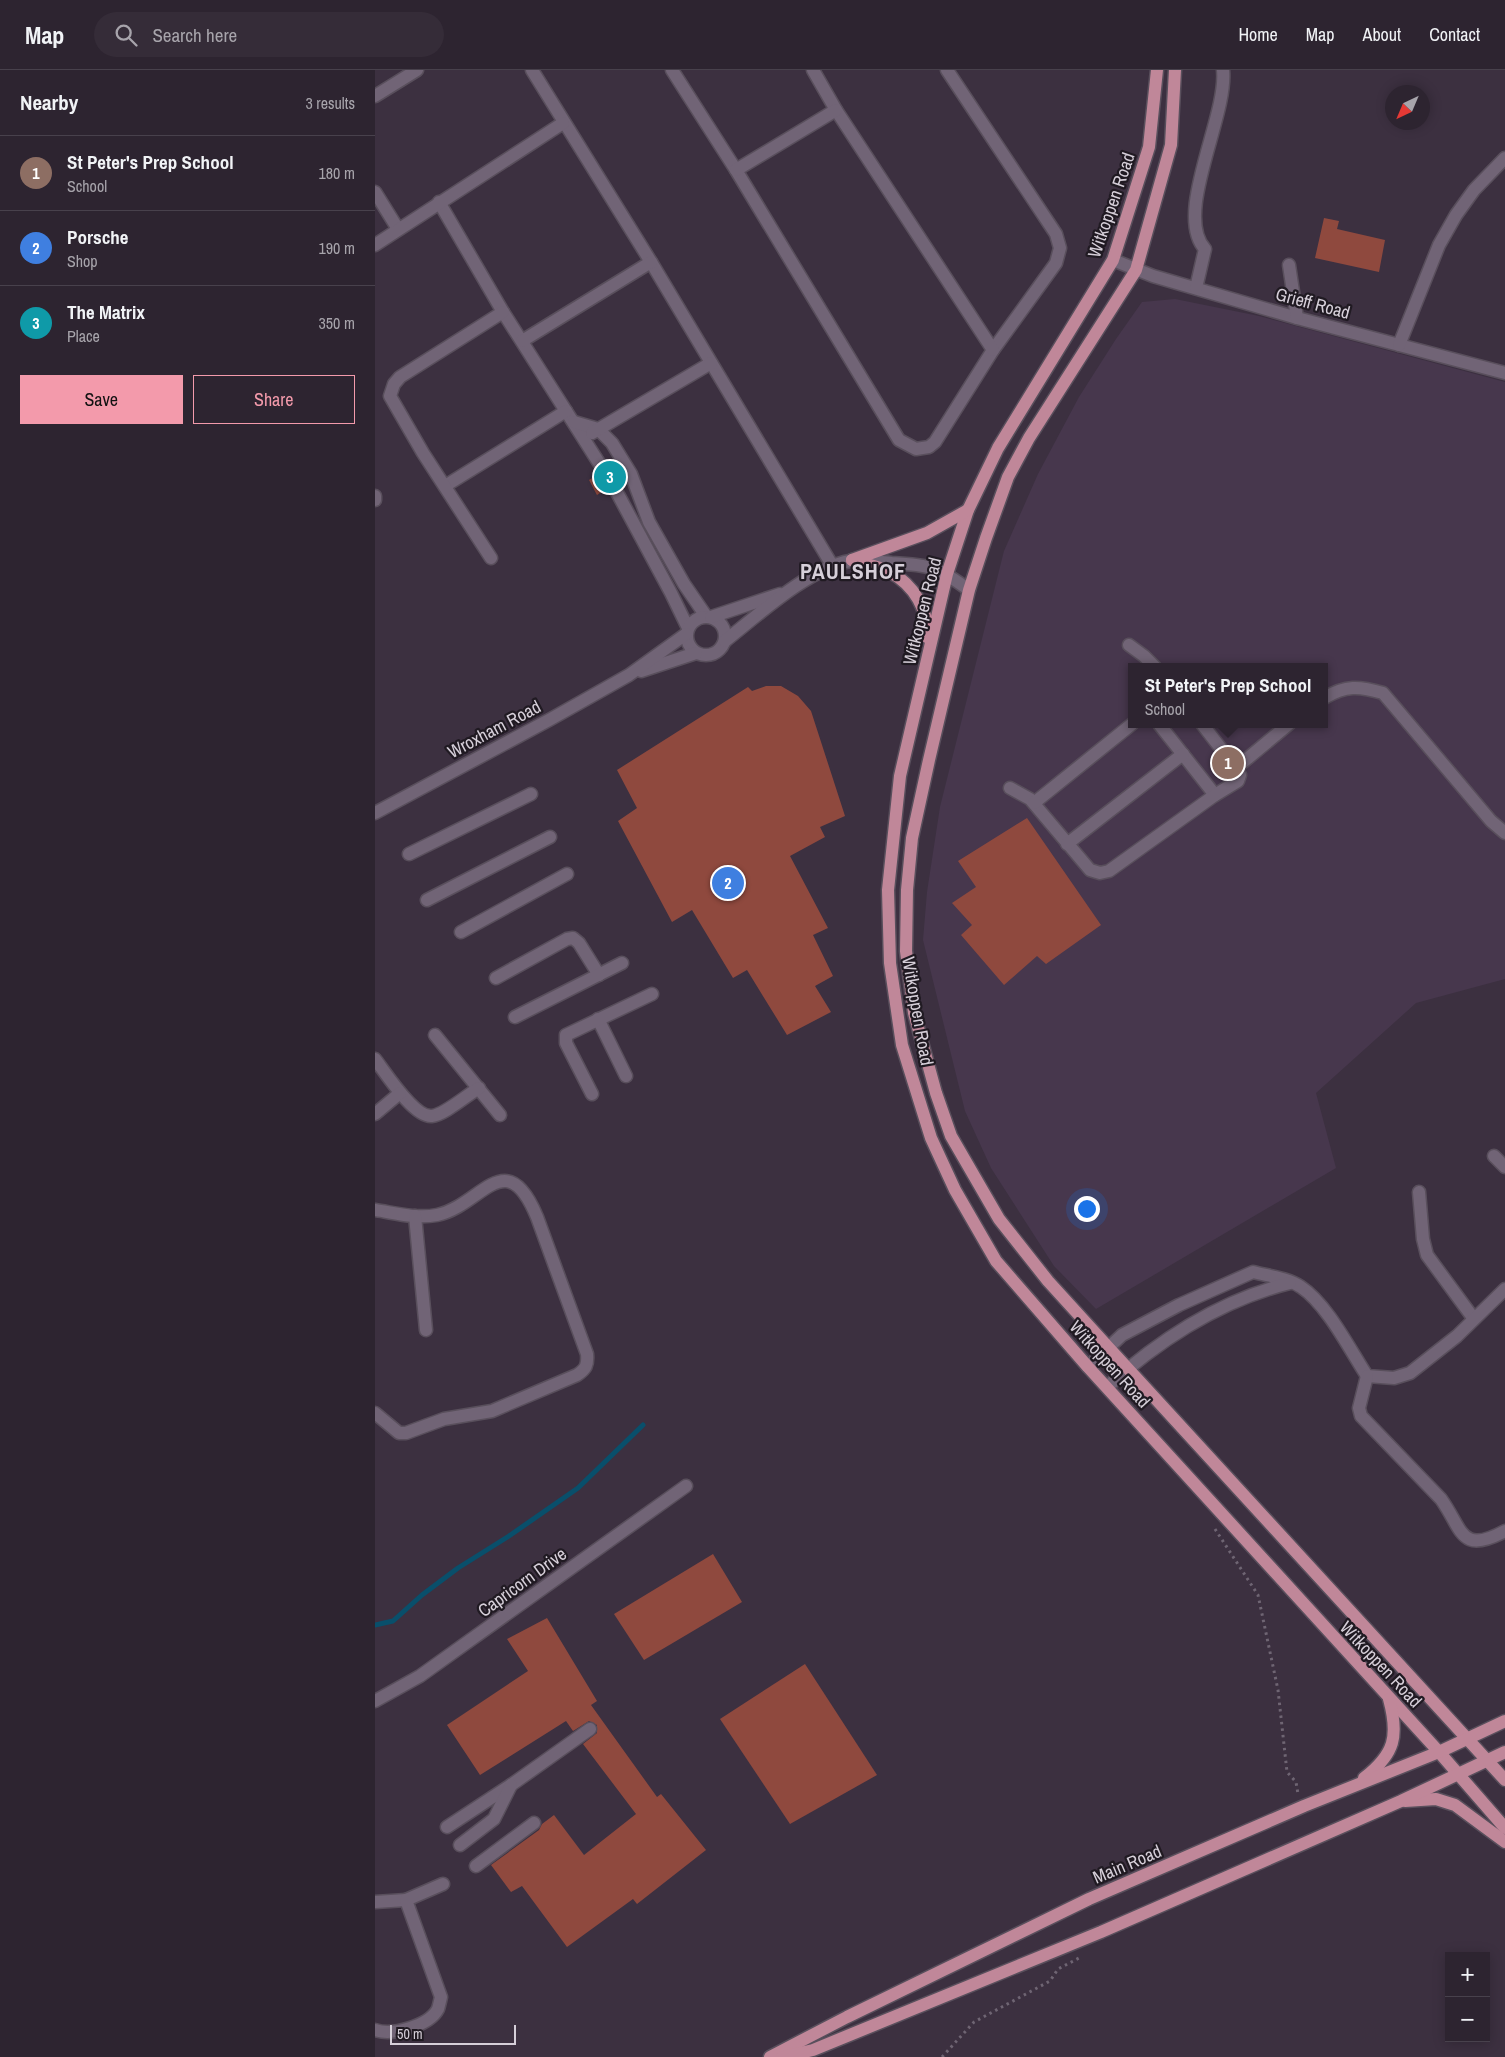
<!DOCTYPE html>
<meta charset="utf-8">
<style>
:root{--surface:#2d2430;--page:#352c38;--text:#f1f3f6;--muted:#a7a4ab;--line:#48414c;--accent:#f39aab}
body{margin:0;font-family:"Archivo Narrow",sans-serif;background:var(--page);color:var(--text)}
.controls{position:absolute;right:15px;bottom:15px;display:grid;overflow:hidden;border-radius:0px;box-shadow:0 2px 12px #0003}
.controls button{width:45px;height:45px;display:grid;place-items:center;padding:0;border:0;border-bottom:1px solid var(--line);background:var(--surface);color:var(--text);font:25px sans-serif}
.compass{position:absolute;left:1010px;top:15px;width:45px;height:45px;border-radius:50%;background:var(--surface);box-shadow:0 2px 12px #0003;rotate:224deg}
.scale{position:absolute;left:15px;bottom:12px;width:126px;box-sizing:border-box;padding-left:5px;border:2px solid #d6cfd9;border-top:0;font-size:14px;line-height:18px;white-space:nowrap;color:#d6cfd9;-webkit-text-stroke:4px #201a22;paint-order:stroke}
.you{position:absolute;left:711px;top:1138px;width:18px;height:18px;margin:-12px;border:4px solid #fff;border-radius:50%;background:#1a73e8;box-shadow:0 0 0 8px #1a73e833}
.badge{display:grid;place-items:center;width:32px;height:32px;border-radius:50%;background:var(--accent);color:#fff;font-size:16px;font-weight:700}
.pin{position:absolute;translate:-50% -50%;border:2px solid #fff;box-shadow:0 1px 5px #0006}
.popup{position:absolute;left:753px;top:593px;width:200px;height:65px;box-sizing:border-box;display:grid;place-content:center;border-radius:0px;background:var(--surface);filter:drop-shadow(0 1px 4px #0005);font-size:16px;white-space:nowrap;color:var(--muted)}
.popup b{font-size:19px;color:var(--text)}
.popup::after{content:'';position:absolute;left:50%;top:100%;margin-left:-10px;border:10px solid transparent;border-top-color:var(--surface)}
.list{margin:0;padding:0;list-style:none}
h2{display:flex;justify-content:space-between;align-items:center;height:65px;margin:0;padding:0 20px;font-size:21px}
h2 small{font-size:16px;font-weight:400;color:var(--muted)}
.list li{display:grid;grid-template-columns:32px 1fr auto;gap:15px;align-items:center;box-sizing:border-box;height:75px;padding:0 20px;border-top:1px solid var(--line)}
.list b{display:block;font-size:19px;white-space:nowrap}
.list p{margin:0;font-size:16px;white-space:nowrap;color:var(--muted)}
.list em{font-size:16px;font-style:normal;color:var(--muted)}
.actions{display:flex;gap:10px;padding:15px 20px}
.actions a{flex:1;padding:11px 0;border:1px solid var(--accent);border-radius:0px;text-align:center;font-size:18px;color:var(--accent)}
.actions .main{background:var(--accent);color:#111}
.icon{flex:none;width:28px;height:28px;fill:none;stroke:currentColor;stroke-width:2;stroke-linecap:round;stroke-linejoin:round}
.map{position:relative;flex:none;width:1130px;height:1987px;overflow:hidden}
header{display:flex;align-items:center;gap:30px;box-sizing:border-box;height:70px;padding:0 25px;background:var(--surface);border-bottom:1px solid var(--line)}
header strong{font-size:24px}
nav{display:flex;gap:28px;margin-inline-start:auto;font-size:18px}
.search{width:350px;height:45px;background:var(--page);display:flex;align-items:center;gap:12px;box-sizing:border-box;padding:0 18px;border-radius:28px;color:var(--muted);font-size:19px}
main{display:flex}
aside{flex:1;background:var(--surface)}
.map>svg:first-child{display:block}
</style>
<header>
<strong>Map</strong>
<div class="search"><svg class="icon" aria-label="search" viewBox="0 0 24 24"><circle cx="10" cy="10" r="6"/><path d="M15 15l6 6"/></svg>Search here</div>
<nav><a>Home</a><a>Map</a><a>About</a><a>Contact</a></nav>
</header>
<main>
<aside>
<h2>Nearby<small>3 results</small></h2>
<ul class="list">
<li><span class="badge" style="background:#8d6e63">1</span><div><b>St Peter's Prep School</b><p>School</p></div><em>180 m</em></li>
<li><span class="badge" style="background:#3f7fe0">2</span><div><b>Porsche</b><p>Shop</p></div><em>190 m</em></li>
<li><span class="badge" style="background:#0f9aa8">3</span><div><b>The Matrix</b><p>Place</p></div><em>350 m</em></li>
</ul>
<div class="actions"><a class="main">Save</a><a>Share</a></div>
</aside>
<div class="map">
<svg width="1130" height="1987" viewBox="0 0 1130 1987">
<rect width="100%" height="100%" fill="#3c3040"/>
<path fill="#47374d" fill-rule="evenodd" d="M800,229L884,246L1130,312V909L1041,933L941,1023L961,1098L721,1239L679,1196L616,1098L590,1041L548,870L552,822L565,737L629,481L663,404L704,327L741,269L767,232ZM757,597H949V654H757Z"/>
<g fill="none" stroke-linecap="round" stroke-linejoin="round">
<polyline stroke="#094f6b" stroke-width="5" points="0,1555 18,1551 47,1525 83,1498 134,1466 203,1418 268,1355"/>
</g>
<g fill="#8f493e">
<polygon points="949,148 964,151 962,159 1010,170 1004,202 940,188"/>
<polygon points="241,394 249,409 245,411 236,397"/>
<polygon points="222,405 231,419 222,425 214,410"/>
<polygon points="391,616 406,616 423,626 436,641 470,746 445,757 450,767 415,786 453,858 438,865 458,906 440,916 456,942 412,965 372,900 358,908 317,840 297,852 243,751 262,738 242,700 373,617 377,621"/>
<polygon points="652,748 726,855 671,894 662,886 629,915 586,865 597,855 577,833 601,817 583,791"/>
<polygon points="338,1484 367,1532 269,1590 239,1544"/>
<polygon points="172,1548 222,1631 216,1635 282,1727 286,1724 331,1780 262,1834 258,1829 192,1877 147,1816 136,1822 116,1795 164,1760 167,1754 179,1745 209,1785 261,1744 208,1674 222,1663 222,1655 214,1651 198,1661 191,1651 105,1705 72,1655 153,1601 132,1569"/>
<polygon points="430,1594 502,1705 415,1754 345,1649"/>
</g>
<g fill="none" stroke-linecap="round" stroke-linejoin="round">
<g stroke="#594f5c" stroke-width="15">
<g id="minor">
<polyline points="157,0 276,192 457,495"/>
<polyline points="297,0 361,100 524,370 541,379 554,377 560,372 618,280 681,193 685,178 681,164 572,0"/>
<polyline points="438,0 461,40 618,280"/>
<polyline points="0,26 42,0"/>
<polyline points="361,100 461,40"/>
<polyline points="0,122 23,159"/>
<polyline points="64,132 128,242 238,415 296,523 313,558"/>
<polyline points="0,175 188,53"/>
<polyline points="738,190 778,206 922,248 1130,303"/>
<polyline points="914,195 922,248"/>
<path d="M821,218L830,179C798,144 853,46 848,0"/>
<polyline points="147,271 276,192"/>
<polyline points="1024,275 1064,175 1081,145 1099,120 1130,88"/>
<polyline points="199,352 223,359 237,373 256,404 274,452 309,514 331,546"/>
<polyline points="217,363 336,293"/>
<polyline points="70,416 191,341"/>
<polyline points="0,426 0,430"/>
<polyline points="116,488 48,383 15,326 19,314 25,307 128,242"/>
<circle cx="331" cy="566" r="19"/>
<polyline points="336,547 405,524"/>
<path d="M350,571C383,545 434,498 475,491C488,488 504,492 517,493C556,495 563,497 594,520"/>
<polyline points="754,575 769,586 780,597"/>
<polyline points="266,601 321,583"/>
<path d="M949,628C971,615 984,616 1008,623L1116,751L1130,763"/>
<polyline points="784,654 840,725"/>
<polyline points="861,698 914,654"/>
<polyline points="635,718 655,729 715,800 725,803 734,801 840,725 863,711 865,705 861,698 827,654"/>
<polyline points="659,733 757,654"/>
<polyline points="0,743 174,650 254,605 311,564"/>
<polyline points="692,774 808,684"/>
<polyline points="34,784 156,724"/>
<polyline points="52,830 175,767"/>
<polyline points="86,862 192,804"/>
<polyline points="121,908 192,869 198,868 204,873 224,905"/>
<polyline points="140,947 247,893"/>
<polyline points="223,949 251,1006"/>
<polyline points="60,965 125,1045"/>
<path d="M0,989C10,1002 39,1048 57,1046C69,1045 92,1025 104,1018"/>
<polyline points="217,1024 191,973 191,965 277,924"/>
<polyline points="0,1044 25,1023"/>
<polyline points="1119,1086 1130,1097"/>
<polyline points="1044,1122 1048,1169 1052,1185 1099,1249"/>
<path d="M0,1140C20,1143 41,1149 62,1145C106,1136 131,1072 162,1147L212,1284C213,1295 211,1299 202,1305L117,1341L69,1349L31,1363H24L0,1343"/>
<polyline points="40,1146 51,1260"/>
<path d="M713,1297L747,1265L804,1235L878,1202C893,1206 913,1208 926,1217C952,1234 975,1280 992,1306L1019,1308L1035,1303L1082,1266L1130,1219"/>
<path d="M992,1306L984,1338L986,1346L1066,1429C1088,1460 1085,1485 1130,1461"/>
<path d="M732,1317C785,1269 846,1230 915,1213"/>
<polyline points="0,1631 45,1606 311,1416"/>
<polyline points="72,1757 136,1715 215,1659"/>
<polyline points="85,1775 119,1749 136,1715"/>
<polyline points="101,1796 159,1753"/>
<polyline points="0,1832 31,1830"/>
<path d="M0,1960C17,1966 54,1956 63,1939C64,1936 65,1931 66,1927L31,1830L68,1814"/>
</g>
</g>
<g stroke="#594f5c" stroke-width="15">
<g id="major">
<polyline points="782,0 774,77 738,190 623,378 593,440 572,504 525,706 513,820 515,893 527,975 556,1068 580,1120 621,1191 713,1297 1064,1682 1130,1758"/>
<polyline points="800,0 796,75 761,200 654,368 633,407 611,468 594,520 554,690 537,768 532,820 531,881 539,943 561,1023 576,1066 624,1149 673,1211 734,1278 1130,1710"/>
<path d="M477,490C489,494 504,496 515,502C539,515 554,540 552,567"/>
<polyline points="477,490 552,463 593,440"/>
<path d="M989,1708C1020,1684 1024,1666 1014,1629"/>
<polyline points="1030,1731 1061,1729 1080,1735 1130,1772"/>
<polyline points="395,1987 472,1947 714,1829 929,1736 1064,1682 1130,1651"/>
<polyline points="407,1987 438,1980 726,1862 1026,1731 1130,1682"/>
</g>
</g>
<g stroke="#6f6573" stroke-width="3" stroke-dasharray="2.5 4" stroke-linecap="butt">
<polyline points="840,1459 883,1525 903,1620 912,1702 921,1712 923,1724"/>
<polyline points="567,1987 599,1952 675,1911 683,1899 704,1888"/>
</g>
<use href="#minor" stroke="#716476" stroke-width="12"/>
<use href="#major" stroke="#c08799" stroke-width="12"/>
</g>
<g text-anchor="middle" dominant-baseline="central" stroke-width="4.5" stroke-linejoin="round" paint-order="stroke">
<g font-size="18" fill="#d6cfd9" stroke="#201a22">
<text transform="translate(736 135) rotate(-71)">Witkoppen Road</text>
<text transform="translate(938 233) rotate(15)">Grieff Road</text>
<text transform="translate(547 541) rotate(-76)">Witkoppen Road</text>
<text transform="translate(119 659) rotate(-28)">Wroxham Road</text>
<text transform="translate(543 941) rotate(80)">Witkoppen Road</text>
<text transform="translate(735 1294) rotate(48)">Witkoppen Road</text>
<text transform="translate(147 1512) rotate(-36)">Capricorn Drive</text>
<text transform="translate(1006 1594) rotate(47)">Witkoppen Road</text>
<text transform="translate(752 1794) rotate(-23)">Main Road</text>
</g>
<g font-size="22" font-weight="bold" letter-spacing="1" fill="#d6cfd9" stroke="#201a22">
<text x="478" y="501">PAULSHOF</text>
</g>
</g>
</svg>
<div class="controls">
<button>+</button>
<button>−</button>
</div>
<svg class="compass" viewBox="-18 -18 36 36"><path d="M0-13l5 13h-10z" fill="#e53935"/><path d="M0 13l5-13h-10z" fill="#a7a4ab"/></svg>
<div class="scale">50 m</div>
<div class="you"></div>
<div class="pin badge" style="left:853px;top:693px;background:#8d6e63">1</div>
<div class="popup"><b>St Peter's Prep School</b>School</div>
<div class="pin badge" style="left:353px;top:813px;background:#3f7fe0">2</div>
<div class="pin badge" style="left:235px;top:407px;background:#0f9aa8">3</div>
</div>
</main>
